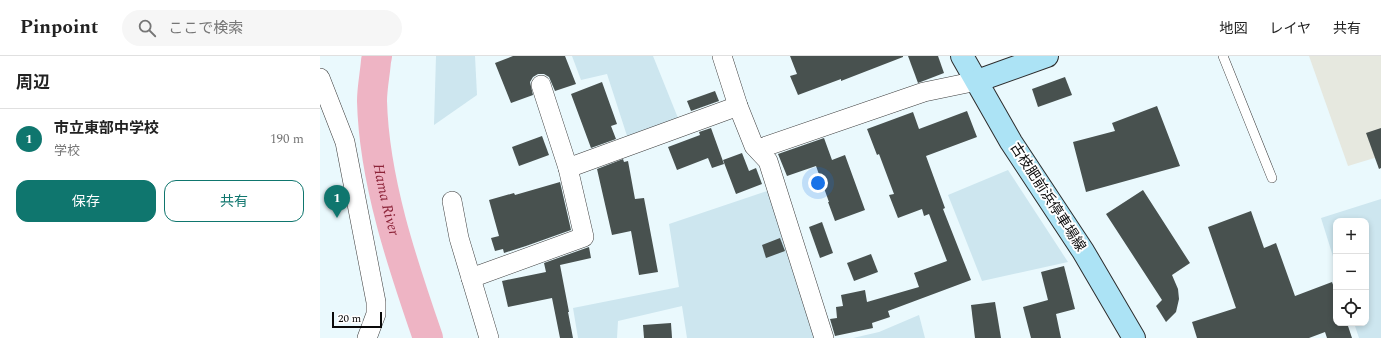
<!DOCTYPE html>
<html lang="ja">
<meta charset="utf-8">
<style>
:root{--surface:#fff;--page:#f6f6f6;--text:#222;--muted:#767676;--line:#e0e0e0;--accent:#0f766e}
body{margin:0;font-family:Spectral,"Noto Sans JP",serif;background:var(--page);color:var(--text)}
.controls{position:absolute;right:12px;bottom:12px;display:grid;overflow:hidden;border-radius:8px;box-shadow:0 2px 6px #0003}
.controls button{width:36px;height:36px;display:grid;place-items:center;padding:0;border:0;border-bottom:1px solid var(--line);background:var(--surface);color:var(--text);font:20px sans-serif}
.scale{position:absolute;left:12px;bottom:10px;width:50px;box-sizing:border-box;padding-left:4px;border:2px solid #0a0a0a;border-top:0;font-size:11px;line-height:14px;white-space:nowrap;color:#0a0a0a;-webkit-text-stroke:3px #fff;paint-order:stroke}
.you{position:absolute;left:498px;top:127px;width:14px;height:14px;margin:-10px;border:3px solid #fff;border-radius:50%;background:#1a73e8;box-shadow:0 0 0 6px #1a73e833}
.badge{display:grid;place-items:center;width:26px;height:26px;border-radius:50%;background:var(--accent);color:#fff;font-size:13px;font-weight:700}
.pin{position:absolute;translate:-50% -33px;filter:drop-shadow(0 1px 2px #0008)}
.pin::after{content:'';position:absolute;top:21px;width:14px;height:12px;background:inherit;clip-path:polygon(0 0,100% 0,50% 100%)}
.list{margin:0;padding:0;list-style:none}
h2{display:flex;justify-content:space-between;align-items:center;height:52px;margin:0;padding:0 16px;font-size:17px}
h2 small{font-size:13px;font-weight:400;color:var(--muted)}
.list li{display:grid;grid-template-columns:26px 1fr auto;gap:12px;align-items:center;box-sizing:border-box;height:60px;padding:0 16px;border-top:1px solid var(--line)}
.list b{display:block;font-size:15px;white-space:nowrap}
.list p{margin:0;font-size:13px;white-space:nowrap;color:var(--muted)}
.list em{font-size:13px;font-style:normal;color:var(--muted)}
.actions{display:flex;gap:8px;padding:12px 16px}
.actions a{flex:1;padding:9px 0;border:1px solid var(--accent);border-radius:12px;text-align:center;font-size:14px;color:var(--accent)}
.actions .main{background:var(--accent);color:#fff}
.icon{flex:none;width:22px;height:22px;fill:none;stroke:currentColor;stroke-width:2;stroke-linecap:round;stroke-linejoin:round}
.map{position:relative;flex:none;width:1061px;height:282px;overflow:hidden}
header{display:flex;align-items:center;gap:24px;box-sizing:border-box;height:56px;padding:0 20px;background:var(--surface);border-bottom:1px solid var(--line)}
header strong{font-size:19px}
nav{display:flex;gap:22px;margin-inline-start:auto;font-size:14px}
.search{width:280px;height:36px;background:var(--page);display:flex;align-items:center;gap:10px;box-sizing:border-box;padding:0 14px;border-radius:22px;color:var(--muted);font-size:15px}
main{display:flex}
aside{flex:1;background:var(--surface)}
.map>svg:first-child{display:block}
</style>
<header>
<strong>Pinpoint</strong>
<div class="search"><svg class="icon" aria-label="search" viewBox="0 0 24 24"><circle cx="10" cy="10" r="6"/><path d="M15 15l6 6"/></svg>ここで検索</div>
<nav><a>地図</a><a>レイヤ</a><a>共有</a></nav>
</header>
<main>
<aside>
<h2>周辺<small></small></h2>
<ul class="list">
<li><span class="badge">1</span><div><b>市立東部中学校</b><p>学校</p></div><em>190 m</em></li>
</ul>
<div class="actions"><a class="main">保存</a><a>共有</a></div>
</aside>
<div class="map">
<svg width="1061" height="282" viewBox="0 0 1061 282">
<rect width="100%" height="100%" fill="#eaf9fd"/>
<polygon fill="#e6e8df" points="989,0 1061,0 1061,100 1028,110"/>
<g fill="#cde6ef">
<polygon points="116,0 155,0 157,39 114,69"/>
<polygon points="252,0 333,0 360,67 308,83 287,18 261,24"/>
<polygon points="688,114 748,206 662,225 628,139"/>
<polygon points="450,134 497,282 367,282 362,250 298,265 297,282 258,282 253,252 359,231 349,168"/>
<polygon points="1061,143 1061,282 1039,282 1034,267 1046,267 1046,165 1016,165 1016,210 1001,162"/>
<polygon points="599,259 605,282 533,282 559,276"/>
</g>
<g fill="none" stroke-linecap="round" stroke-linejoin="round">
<path stroke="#eeb4c4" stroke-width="30" id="s1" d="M57,0L56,5C55,18 52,32 52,45C54,124 82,207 108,282"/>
</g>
<g fill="#48514f">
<polygon points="193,0 245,0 256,28 235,35 229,21 224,18 218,18 213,21 210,26 213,39 191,47 175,7"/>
<polygon points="470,0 583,0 583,1 521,25 521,23 478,39 470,20 477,18"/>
<polygon points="588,0 618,0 624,17 598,27"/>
<polygon points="745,21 752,39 718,51 712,33"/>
<polygon points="282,26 297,68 291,70 296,83 271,92 251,38"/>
<polygon points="395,35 399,45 371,55 367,45"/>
<polygon points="837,50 860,110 766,136 753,86 795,75 792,67"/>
<polygon points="647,55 657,81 606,100 625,152 623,153 651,224 568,255 570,261 552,267 553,272 515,280 510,263 517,262 516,251 523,250 521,239 545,234 547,246 599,231 594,217 627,205 609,158 604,160 602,153 578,162 569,139 574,138 559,98 557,99 547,73 593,56 599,73"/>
<polygon points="391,72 404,108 392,112 388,102 357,114 348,91 380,79 379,76"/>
<polygon points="1061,72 1061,112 1059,113 1046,77"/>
<polygon points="222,80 229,99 199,110 192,91"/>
<polygon points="504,82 512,104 525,99 545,154 515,165 508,146 509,146 496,110 467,120 458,98"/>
<polygon points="422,97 429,115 436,112 442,128 416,138 403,104"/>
<polygon points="303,103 304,106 308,105 315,143 324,142 338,216 319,219 311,175 292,179 277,113"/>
<polygon points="240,126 251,174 206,190 184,197 183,193 175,195 171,182 179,180 169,144 194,137 195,139"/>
<polygon points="823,134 870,207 852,219 858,233 859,243 856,256 846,266 836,250 842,244 786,158"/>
<polygon points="931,155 944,192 956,187 975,240 1012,226 1016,237 1016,267 1027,267 1032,282 1007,282 1005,276 989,282 877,282 872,266 916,252 888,171"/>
<polygon points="502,166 513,197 500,202 489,171"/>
<polygon points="460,182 465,195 446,202 442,189"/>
<polygon points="269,191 271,202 240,209 249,256 248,256 253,282 240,282 232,242 188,251 182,225 226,216 224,207"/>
<polygon points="551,198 558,216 534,225 527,207"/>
<polygon points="744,210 755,253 736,258 741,282 711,282 703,251 728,244 721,216"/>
<polygon points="675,246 681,282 655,282 651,249"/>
<polygon points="351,267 352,282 324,282 323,269"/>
</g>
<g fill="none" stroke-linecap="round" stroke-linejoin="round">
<g stroke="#3d3d3d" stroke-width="10">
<polyline id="lane" points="903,0 952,122"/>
</g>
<g stroke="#3d3d3d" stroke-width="20">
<g id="street">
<polyline points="402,0 418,50 434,90 448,105 504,282"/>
<polyline points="0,22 25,86 56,246 56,258 47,282"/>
<polyline points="438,93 604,36 657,25"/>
<polyline points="248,112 418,50"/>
<polyline points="132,145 139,182 169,282"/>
<polyline points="151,222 264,181 248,112 221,29"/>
</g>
</g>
<g stroke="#2c2c2c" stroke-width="24">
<g id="secondary">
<polyline points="642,0 691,86 763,195 814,282"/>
<polyline points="657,25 727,0"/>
</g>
</g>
<use href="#lane" stroke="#fff" stroke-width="9"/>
<use href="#street" stroke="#fff" stroke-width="19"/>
<use href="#secondary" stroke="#ace3f5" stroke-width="22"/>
</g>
<g text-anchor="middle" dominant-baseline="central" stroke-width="4" stroke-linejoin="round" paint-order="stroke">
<g font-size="14" fill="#0a0a0a" stroke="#fff">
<text transform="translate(728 141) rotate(57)">古枝肥前浜停車場線</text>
</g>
<g font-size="15" font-style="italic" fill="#8c2338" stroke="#fff">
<text stroke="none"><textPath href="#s1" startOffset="145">Hama River</textPath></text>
</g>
</g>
</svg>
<div class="controls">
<button>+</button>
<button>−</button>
<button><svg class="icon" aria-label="locate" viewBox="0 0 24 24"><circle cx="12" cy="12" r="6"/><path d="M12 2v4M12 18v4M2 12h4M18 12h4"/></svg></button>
</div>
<div class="scale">20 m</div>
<div class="you"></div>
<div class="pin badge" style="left:17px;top:162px">1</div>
</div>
</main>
